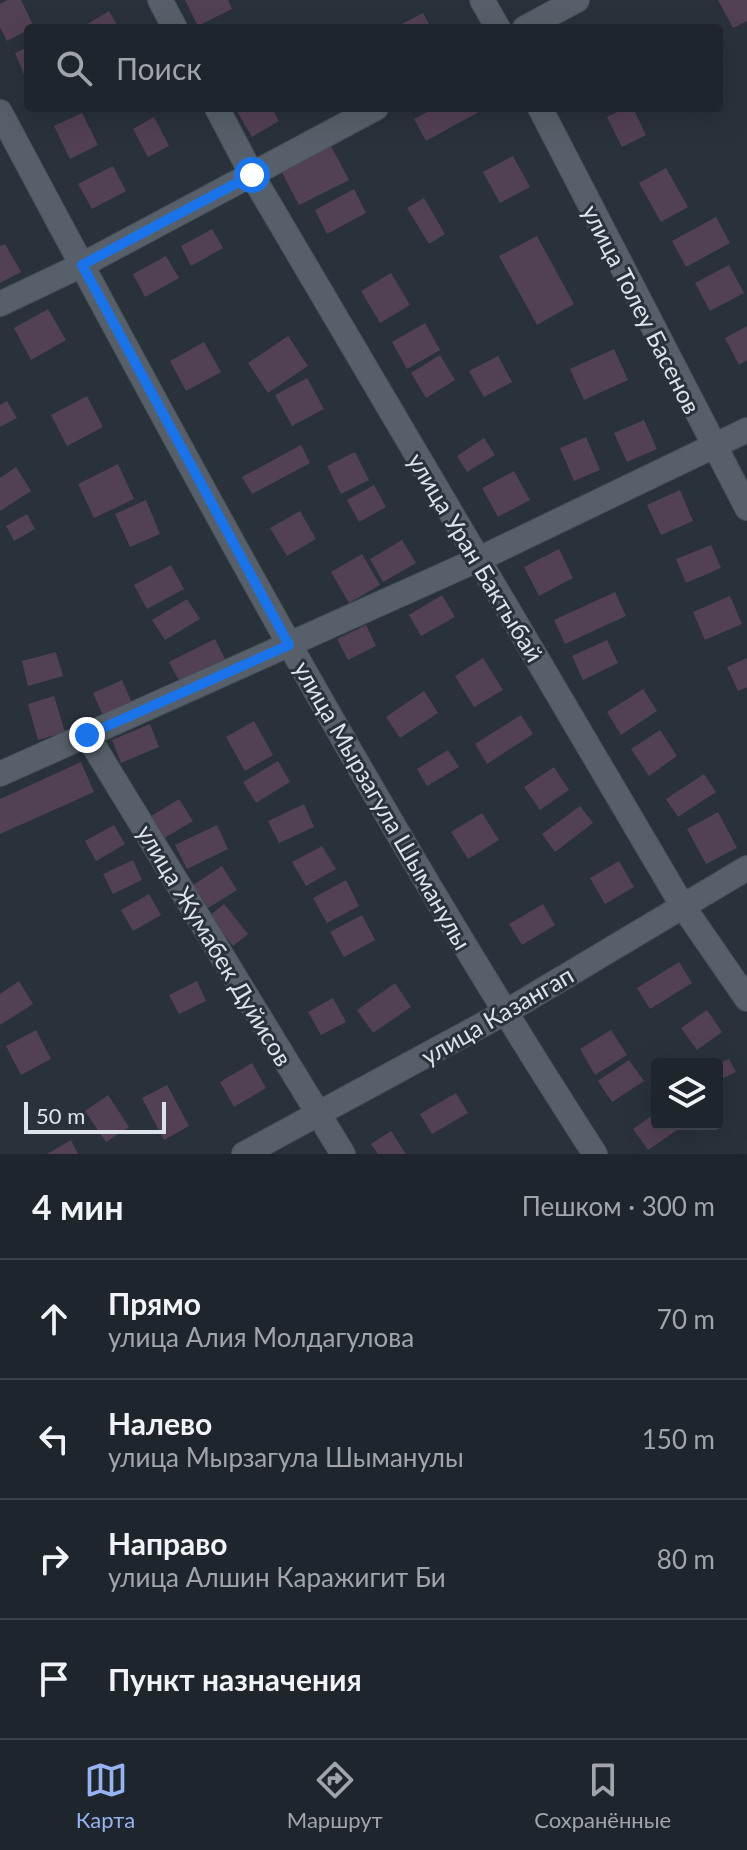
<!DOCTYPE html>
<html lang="ru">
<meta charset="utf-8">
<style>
:root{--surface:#1f252c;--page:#272d34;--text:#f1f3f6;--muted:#a1a5a9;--line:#3c4248;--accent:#95b2f1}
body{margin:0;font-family:Lato,sans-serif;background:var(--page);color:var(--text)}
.controls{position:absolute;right:24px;bottom:24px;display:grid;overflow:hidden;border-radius:8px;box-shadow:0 8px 32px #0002}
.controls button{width:72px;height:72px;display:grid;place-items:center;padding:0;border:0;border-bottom:2px solid var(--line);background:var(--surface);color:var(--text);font:40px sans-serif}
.scale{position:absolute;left:24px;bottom:20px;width:142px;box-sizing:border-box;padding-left:8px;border:4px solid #dee3e9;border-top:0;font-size:22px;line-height:28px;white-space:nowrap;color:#dee3e9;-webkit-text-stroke:6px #29313a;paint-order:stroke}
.stop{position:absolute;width:24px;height:24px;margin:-18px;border:6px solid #1a73e8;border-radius:50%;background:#fff}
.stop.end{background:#1a73e8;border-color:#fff;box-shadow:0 2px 8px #0008}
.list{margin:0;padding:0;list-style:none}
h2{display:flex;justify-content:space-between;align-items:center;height:104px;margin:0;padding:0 32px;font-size:34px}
h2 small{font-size:26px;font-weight:400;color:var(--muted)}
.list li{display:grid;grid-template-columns:52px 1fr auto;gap:24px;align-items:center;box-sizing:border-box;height:120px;padding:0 32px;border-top:2px solid var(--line)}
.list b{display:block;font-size:30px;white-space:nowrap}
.list p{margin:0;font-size:26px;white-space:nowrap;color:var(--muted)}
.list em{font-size:26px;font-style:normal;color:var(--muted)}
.icon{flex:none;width:44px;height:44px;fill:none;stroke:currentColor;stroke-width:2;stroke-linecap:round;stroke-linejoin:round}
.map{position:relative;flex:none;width:747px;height:1154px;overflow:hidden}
.search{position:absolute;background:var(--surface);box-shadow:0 8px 32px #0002;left:24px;right:24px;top:24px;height:88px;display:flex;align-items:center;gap:20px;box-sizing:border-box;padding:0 28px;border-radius:8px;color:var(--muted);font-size:30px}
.sheet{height:584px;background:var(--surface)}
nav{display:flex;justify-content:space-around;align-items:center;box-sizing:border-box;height:112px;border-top:2px solid var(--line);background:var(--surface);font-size:22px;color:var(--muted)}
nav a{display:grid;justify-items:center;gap:4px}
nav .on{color:var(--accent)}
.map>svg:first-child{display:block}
</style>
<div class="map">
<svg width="747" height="1154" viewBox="0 0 747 1154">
<rect width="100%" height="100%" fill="#29313a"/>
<g fill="#524054">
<polygon points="7,0 21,0 34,27 7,41 0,27 0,4"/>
<polygon points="185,0 228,0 232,9 198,26"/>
<polygon points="718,0 747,0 747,21 733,28"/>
<polygon points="109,11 119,28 81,28"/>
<polygon points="423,13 431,28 394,28"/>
<polygon points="28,47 28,75 25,77 15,53"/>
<polygon points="235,108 272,108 279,121 252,137"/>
<polygon points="435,108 486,108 426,141 414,119"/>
<polygon points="626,108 633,108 646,135 622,147 607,117"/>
<polygon points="82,113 98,145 70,159 54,126"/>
<polygon points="154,117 169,146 148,157 133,129"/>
<polygon points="331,146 349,180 299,205 281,171"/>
<polygon points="513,156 530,187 500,203 483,172"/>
<polygon points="113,166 126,191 92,209 78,184"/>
<polygon points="666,168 688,207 661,222 639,183"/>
<polygon points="354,189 366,213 327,234 315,210"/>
<polygon points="424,198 445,234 429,244 407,208"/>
<polygon points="716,217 730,243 686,267 672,241"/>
<polygon points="212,229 223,248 191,266 181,246"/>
<polygon points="537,236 574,304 537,325 499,256"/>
<polygon points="5,244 21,272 0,283 0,246"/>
<polygon points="166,256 179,278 145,297 133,274"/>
<polygon points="729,265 744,293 710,311 695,283"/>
<polygon points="391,273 410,305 380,323 361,291"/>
<polygon points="48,309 66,340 31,360 14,328"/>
<polygon points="425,323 440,350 407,369 392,342"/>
<polygon points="747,326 747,360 739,365 725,338"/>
<polygon points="288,336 308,366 268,393 248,363"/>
<polygon points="204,342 221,372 186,391 170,361"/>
<polygon points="614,349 628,380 584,400 570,369"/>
<polygon points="440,355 455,380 426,398 411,373"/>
<polygon points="498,356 512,382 484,397 469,371"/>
<polygon points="307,378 324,409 292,426 275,395"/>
<polygon points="87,396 103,427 67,446 51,415"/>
<polygon points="7,401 17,418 0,427 0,405"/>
<polygon points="644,420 657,449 627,462 614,433"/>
<polygon points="586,437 600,470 574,481 560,448"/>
<polygon points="484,438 495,455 467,472 457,456"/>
<polygon points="301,445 310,463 252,494 242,477"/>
<polygon points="355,452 369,480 341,494 327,466"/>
<polygon points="118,464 134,499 94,518 78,484"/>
<polygon points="16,467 31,491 0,511 0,478"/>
<polygon points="514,471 530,500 498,517 482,488"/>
<polygon points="374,485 386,507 359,522 347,500"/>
<polygon points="680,490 693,521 661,535 647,505"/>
<polygon points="146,500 160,534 130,547 115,514"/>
<polygon points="300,511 316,539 287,556 270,528"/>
<polygon points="27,514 35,529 14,541 6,526"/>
<polygon points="402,540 416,563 383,582 370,559"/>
<polygon points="711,545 721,568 686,583 676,559"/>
<polygon points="559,549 573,578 539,596 524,567"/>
<polygon points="362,554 380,585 349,603 331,572"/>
<polygon points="171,565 184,589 147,609 134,585"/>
<polygon points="615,592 626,616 565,644 554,620"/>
<polygon points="442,595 455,617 421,636 409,615"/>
<polygon points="730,596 742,624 705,640 693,612"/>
<polygon points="187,599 200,619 165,640 152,620"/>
<polygon points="366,625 376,646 348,660 337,639"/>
<polygon points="215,639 227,663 182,686 169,662"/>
<polygon points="607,640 618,663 583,680 572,656"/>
<polygon points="56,652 63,676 28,686 22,661"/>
<polygon points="483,658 503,690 474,707 455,676"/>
<polygon points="747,658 747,687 738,691 727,667"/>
<polygon points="122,680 132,703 103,716 93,693"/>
<polygon points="643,689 657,711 621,735 607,712"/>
<polygon points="424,691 438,713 400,738 386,717"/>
<polygon points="54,696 65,732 38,740 28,704"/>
<polygon points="521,715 533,734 487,764 475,744"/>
<polygon points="254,721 273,755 245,771 226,737"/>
<polygon points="150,724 159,747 121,763 112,740"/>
<polygon points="660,730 677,756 649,776 631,749"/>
<polygon points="448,750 459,767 427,786 417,769"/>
<polygon points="278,761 290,782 256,803 243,782"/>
<polygon points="81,762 94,792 0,834 0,799"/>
<polygon points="554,767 569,790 540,810 524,787"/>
<polygon points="704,774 716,792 678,817 666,799"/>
<polygon points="179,799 193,821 161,840 148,818"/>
<polygon points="304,804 314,827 279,843 268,821"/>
<polygon points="580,806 593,823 555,852 542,834"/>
<polygon points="718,812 737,848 706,864 687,829"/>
<polygon points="482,813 499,840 468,859 451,832"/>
<polygon points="114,825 125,844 96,861 85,841"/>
<polygon points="217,825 228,849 187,869 175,845"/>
<polygon points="322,846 336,869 306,886 292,862"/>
<polygon points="133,860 142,880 113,894 103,874"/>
<polygon points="619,861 634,887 605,904 590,878"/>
<polygon points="222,866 237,890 208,908 193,885"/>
<polygon points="346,880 359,906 327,923 313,898"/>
<polygon points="149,894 161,915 133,931 121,910"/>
<polygon points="224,904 248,934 233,946 209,916"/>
<polygon points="543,904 555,925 522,945 509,924"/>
<polygon points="362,915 375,940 344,957 330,932"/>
<polygon points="679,962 692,983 650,1009 637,988"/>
<polygon points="19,981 33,1004 0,1025 0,994"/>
<polygon points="197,981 206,1001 179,1014 169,995"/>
<polygon points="395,983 411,1007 373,1033 357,1010"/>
<polygon points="333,998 346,1022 321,1035 308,1012"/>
<polygon points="707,1010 722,1032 697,1050 681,1028"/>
<polygon points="36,1030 51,1059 21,1075 6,1046"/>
<polygon points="611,1030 627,1055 595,1075 580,1049"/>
<polygon points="729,1059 736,1072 717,1081 717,1065"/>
<polygon points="629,1060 644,1081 612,1102 598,1081"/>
<polygon points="252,1063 266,1088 234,1107 220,1082"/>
<polygon points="167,1085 189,1126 164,1140 142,1098"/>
<polygon points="456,1093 468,1113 432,1134 420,1114"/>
<polygon points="108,1095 129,1127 106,1142 85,1111"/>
<polygon points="657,1112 657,1124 672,1124 677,1130 648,1150 633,1129"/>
<polygon points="391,1131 406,1154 378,1154 371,1144"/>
<polygon points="71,1140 78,1154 47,1154"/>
</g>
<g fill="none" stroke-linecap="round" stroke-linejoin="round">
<g stroke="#474e55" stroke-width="26">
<g id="minor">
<polyline points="160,0 175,28"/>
<polyline points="482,0 498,28"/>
<polyline points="525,28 577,0"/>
<polyline points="217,108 252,175 682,905 747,999"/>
<polyline points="540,108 747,508"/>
<path d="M0,112C188,465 378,818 595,1154"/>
<polyline points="0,304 82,265 376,108"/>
<polyline points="87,735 343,1154"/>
<polyline points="0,774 477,560 747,430"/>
<polyline points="244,1154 504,1013 747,868"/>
</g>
</g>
<use href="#minor" stroke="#57606a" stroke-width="24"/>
</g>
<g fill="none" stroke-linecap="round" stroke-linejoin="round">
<polyline stroke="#1a73e8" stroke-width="10" points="87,735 289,645 82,265 252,175"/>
</g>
<g text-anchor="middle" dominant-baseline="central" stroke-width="6" stroke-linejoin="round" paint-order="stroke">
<g font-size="24" fill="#dee3e9" stroke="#29313a">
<text transform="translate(642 309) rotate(63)">улица Толеу Басенов</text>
<text transform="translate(476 557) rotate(59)">улица Уран Бактыбай</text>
<text transform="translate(383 805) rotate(60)">улица Мырзагула Шыманулы</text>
<text transform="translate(215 945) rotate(59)">улица Жумабек Дуйисов</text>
<text transform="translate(497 1015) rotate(-30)">улица Казангап</text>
</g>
</g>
</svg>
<div class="controls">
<button><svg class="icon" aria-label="layers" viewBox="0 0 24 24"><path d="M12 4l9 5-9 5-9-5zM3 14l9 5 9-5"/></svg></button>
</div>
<div class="scale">50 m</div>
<div class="stop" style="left:252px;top:175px"></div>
<div class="stop end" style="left:87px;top:735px"></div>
<div class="search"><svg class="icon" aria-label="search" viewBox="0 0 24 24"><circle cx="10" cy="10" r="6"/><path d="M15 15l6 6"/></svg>Поиск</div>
</div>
<section class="sheet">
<h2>4 мин<small>Пешком · 300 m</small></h2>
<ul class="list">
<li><svg class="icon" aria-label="ahead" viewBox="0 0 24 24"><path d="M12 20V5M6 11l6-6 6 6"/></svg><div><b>Прямо</b><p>улица Алия Молдагулова</p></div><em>70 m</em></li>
<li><svg class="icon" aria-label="left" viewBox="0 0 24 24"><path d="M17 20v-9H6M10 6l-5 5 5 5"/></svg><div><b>Налево</b><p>улица Мырзагула Шыманулы</p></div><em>150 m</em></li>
<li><svg class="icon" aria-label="right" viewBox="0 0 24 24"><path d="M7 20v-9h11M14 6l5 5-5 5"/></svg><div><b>Направо</b><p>улица Алшин Каражигит Би</p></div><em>80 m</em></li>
<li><svg class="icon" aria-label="arrive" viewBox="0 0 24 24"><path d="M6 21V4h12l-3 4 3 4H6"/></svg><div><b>Пункт назначения</b></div></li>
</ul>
</section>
<nav>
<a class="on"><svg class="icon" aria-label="map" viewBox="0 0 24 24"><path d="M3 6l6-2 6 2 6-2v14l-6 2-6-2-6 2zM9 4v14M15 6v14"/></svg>Карта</a>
<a><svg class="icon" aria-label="directions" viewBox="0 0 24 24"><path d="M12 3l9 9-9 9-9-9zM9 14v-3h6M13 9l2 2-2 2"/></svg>Маршрут</a>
<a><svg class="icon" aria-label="saved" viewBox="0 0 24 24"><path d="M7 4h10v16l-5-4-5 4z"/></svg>Сохранённые</a>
</nav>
